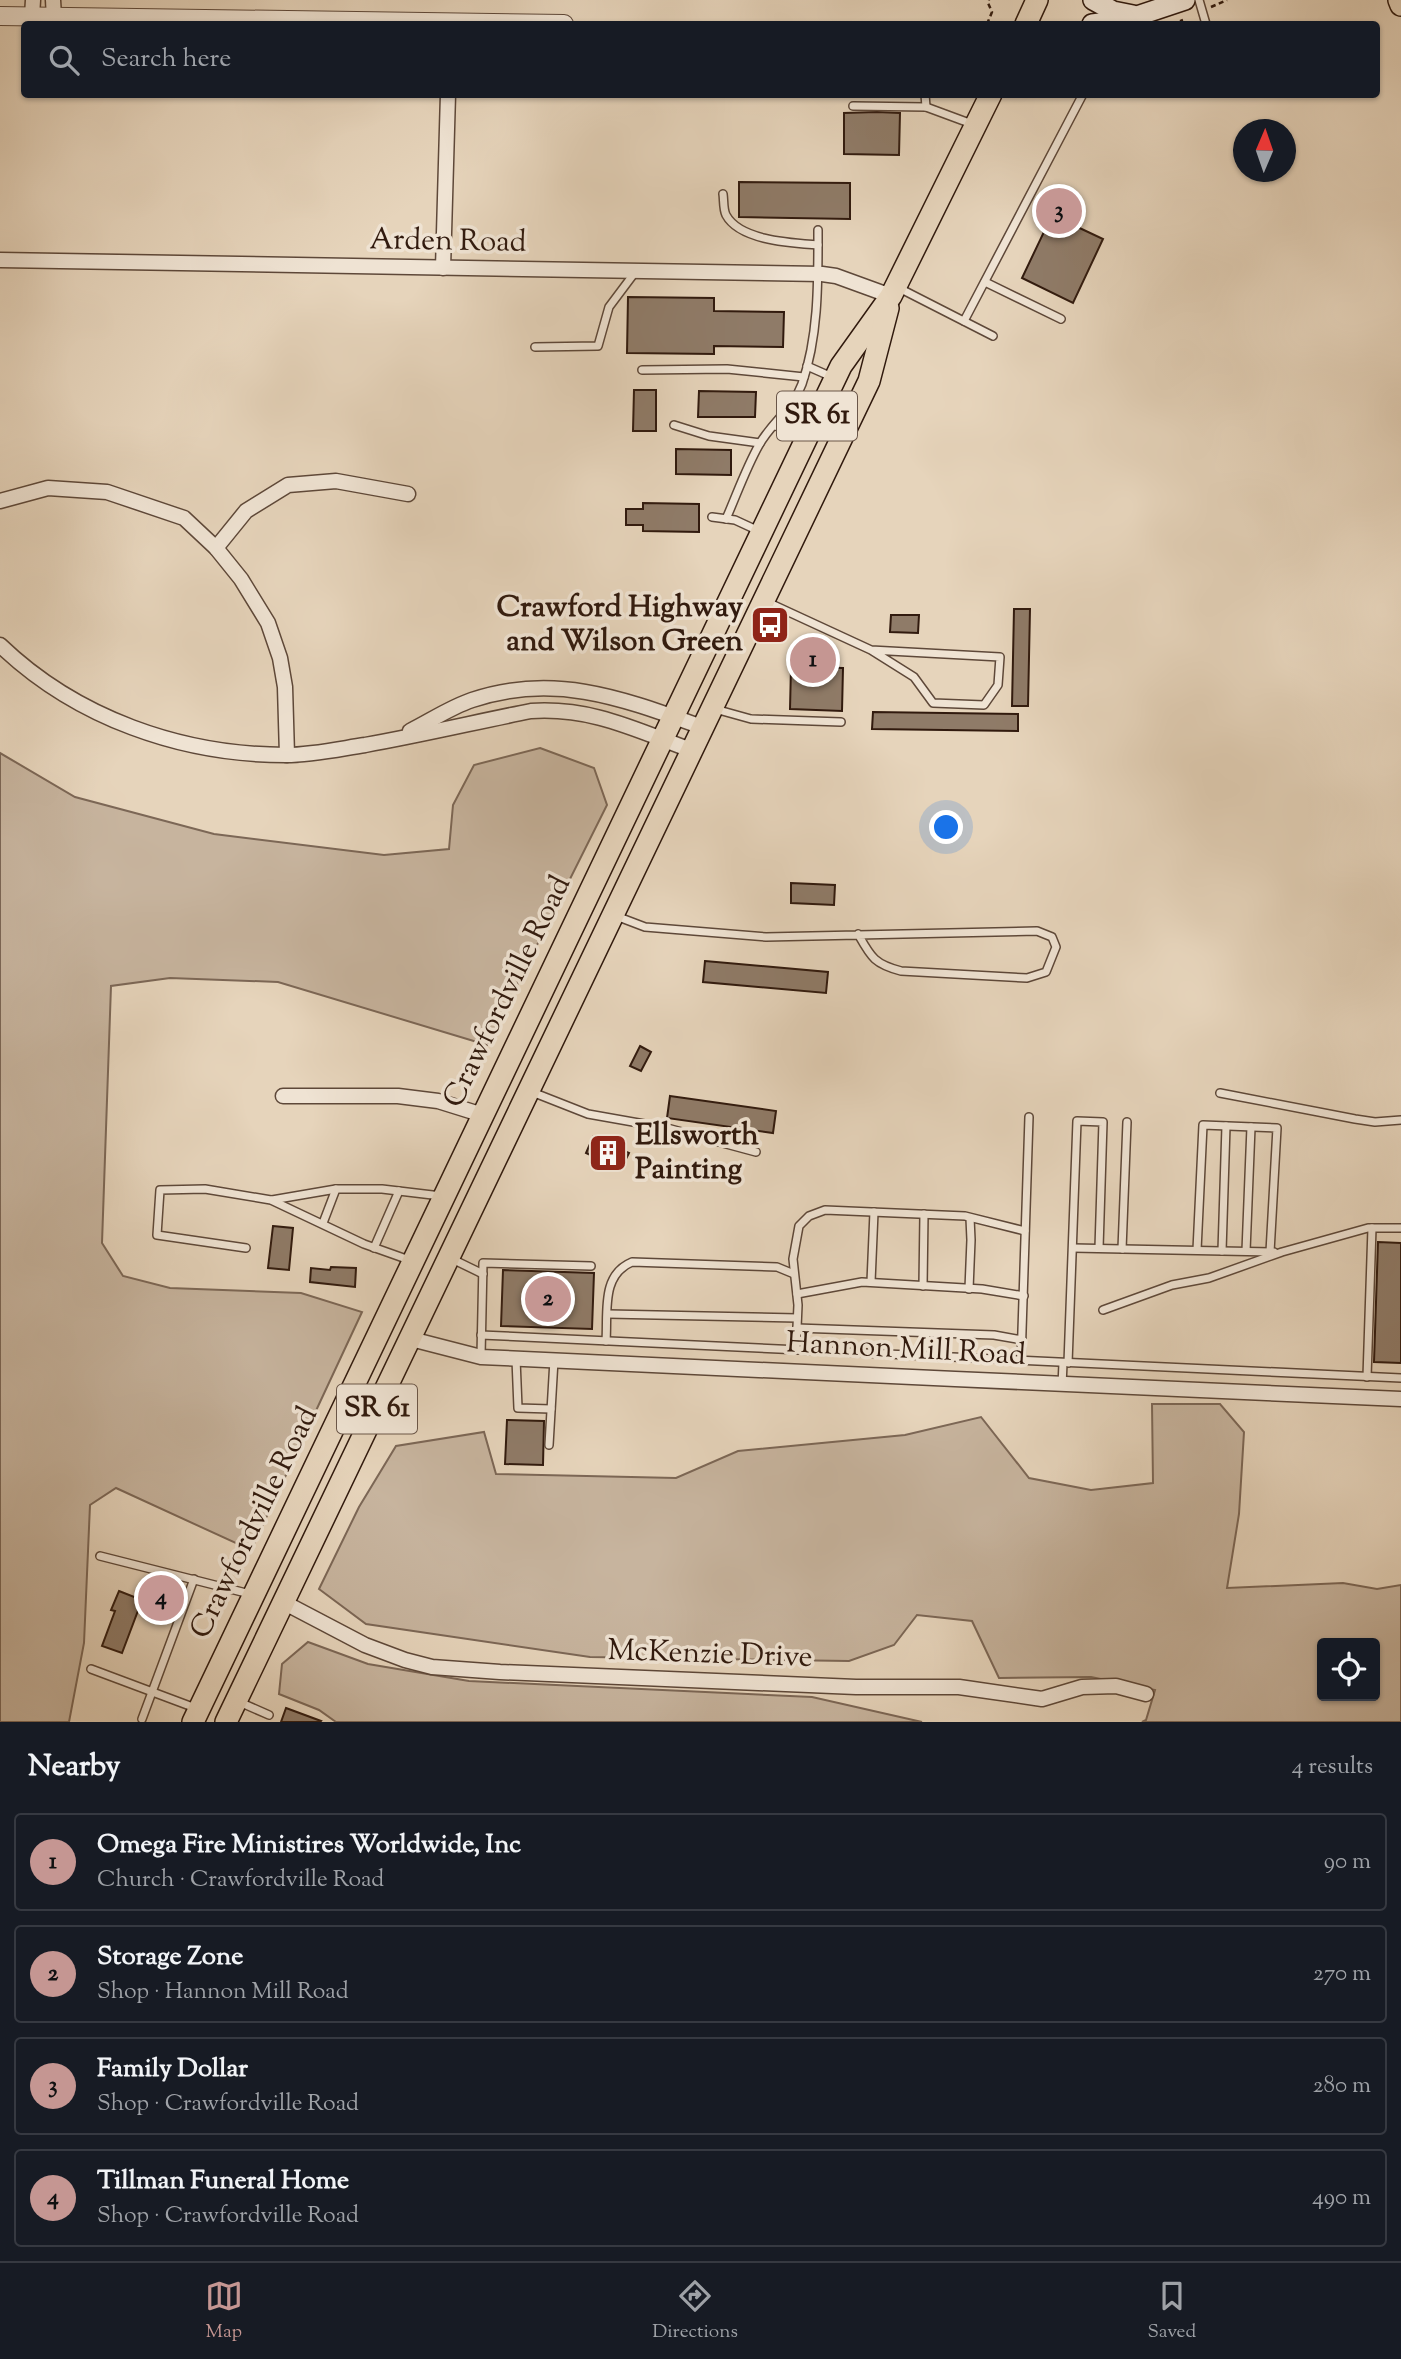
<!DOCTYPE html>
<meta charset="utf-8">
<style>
:root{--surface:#171b24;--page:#20242c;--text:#f1f3f6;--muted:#9ea1a6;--line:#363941;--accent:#c59692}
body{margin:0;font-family:"Sorts Mill Goudy",serif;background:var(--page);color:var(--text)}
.controls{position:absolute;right:21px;bottom:21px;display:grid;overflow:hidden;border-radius:7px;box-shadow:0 2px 5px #0004}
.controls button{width:63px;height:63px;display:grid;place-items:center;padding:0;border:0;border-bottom:2px solid var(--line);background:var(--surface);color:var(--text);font:35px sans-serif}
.compass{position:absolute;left:1233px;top:119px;width:63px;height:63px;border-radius:50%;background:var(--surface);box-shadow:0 2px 5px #0004;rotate:2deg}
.you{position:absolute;left:947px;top:828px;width:24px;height:24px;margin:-18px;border:5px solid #fff;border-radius:50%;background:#1a73e8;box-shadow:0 0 0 10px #1a73e833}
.badge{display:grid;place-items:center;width:46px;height:46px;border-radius:50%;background:var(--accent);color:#111;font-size:23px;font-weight:700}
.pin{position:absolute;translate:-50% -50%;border:4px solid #fff;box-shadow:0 2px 7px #0006}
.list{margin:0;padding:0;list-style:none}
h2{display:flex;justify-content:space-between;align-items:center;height:91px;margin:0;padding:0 28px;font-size:30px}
h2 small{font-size:23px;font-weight:400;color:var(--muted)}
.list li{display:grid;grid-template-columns:46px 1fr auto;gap:21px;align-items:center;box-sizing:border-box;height:98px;margin:0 14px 14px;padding:0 14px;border:2px solid var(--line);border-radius:7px}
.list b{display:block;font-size:26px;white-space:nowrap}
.list p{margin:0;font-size:23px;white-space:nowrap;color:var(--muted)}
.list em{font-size:23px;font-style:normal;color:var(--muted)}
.icon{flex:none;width:38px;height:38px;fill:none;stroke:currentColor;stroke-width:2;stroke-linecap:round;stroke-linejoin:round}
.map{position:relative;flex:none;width:1401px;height:1722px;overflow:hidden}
.search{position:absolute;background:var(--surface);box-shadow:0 2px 5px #0004;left:21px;right:21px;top:21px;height:77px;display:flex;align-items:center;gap:18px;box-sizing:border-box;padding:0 24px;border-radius:7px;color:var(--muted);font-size:26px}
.sheet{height:539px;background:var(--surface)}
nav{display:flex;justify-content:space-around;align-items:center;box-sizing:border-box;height:98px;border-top:2px solid var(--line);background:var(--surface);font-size:19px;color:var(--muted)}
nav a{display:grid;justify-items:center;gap:4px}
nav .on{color:var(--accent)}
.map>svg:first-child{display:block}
</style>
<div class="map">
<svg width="1401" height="1722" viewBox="0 0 1401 1722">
<rect width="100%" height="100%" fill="#e6d4bb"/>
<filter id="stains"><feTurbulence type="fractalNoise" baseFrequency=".00286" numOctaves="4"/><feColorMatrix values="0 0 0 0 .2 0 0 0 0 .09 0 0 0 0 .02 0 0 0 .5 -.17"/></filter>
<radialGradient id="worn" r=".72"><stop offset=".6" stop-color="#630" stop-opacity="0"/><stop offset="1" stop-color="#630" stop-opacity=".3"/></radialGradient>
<g fill="#c7b49e" stroke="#7c6756" stroke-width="2" fill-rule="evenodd">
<polygon points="540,748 594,768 607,805 487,1045 278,982 170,978 111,986 102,1243 123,1276 170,1288 301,1293 362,1312 251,1550 116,1488 90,1505 84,1643 69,1722 0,1722 0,753 75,797 214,834 384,855 449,849 453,805 474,765"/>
<path d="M1152,1404H1220L1244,1432L1239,1514L1227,1588L1343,1583L1377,1589L1401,1585V1722H1142L1146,1720L1155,1690L1091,1677L999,1678L972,1621L917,1615L894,1645L849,1661L590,1657L366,1624L319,1589L359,1507L396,1446L484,1432L496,1474L676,1478L738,1451L905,1435L981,1417L1029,1478L1091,1490L1153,1483ZM1322,1643H1375V1696H1322Z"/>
<polygon points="308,1642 368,1664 469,1681 812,1697 922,1722 336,1722 319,1710 279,1694 282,1664"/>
</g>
<g fill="#8f7b68" stroke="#311a0e" stroke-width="2">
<polygon points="877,112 900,113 899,155 844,154 844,113"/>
<polygon points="739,182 850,183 850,219 739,217"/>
<polygon points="1052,215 1103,239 1073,303 1022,278"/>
<polygon points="628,297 714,298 714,311 784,312 783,347 714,346 714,354 627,353"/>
<polygon points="634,390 656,390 656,431 633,431"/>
<polygon points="699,391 756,392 755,417 698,417"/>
<polygon points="676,449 731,450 731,475 676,474"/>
<polygon points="643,503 699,504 699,532 643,531 643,525 626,525 626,509 643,509"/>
<polygon points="1014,609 1030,609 1028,706 1012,706"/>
<polygon points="891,615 919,615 918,633 890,632"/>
<polygon points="791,667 843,668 842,711 790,709"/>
<polygon points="873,712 1018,714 1018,731 872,729"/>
<polygon points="791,883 835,885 834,905 791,903"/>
<polygon points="705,961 828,972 826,993 703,982"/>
<polygon points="640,1046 651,1052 641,1071 630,1066"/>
<polygon points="670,1096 776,1111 773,1133 667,1118"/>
<polygon points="593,1137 629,1153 621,1169 586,1153"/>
<polygon points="273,1226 293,1228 289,1270 268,1268"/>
<polygon points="1378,1242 1401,1243 1401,1363 1374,1362"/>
<polygon points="331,1267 356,1268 355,1287 310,1282 311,1268 330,1270"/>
<polygon points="503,1270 594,1273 592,1329 501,1326"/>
<polygon points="507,1420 544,1421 543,1465 505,1464"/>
<polygon points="119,1591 142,1600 122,1653 102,1646 115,1611 111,1610"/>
<polygon points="286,1708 321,1721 320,1722 281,1722"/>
</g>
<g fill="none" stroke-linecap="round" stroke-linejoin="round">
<g stroke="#5e4839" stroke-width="10">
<g id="service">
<polyline points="1199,0 1206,24"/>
<polyline points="925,94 926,107"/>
<polyline points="853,106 926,107 972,124"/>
<path d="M723,194C724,200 723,209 726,215C740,241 793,243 818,245"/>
<polyline points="985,282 1061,319"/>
<polyline points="897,287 993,336"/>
<polyline points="964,321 1083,94"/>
<polyline points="535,347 598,346 609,307 636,271"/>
<polyline points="807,366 832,377"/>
<polyline points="642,370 727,369 804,377"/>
<polyline points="674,425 709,436 760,443"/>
<polyline points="775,426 805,433"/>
<polyline points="712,517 735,520 761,532"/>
<path d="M726,519C737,494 746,468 759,445C771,423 793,409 802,384C819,335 818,280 818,230"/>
<polyline points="767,602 871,650 1000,657 998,685 984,705 933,703 914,677 871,650"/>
<polyline points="715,709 751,719 841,722"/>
<path d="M616,916L645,927L766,937L1037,931L1052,937L1056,947L1046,972L1027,978L901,971C874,964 871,957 858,934"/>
<polyline points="532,1092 588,1114 667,1128 756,1152"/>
<polyline points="1220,1093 1355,1119 1375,1122 1401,1120"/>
<polyline points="272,1200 336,1189 382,1189 441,1196"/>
<polyline points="323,1223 336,1189"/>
<polyline points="246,1248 157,1235 160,1190 205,1189 271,1200 364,1244 412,1261"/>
<polyline points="374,1248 399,1191"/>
<polyline points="1073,1248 1274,1252"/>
<polyline points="1122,1249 1127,1122"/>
<polyline points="1197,1250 1203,1125 1277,1128 1270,1252"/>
<polyline points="1222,1251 1226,1126"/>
<polyline points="1246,1251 1251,1127"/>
<polyline points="450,1258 483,1274"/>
<polyline points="871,1282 874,1212"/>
<polyline points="923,1286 924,1214"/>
<polyline points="969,1289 971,1240 970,1218"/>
<polyline points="797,1294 862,1282 982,1289 1024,1296"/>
<polyline points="1103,1310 1172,1285 1209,1278 1282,1252 1368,1228 1401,1228"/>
<polyline points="608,1314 797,1318"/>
<polyline points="797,1328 994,1335 1022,1340"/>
<polyline points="481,1335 1401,1378"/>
<path d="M606,1341C608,1311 601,1275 632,1262L777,1267L794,1274"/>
<polyline points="796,1350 798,1305 793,1259 799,1226 809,1216 825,1210 965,1216 1025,1231"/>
<polyline points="481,1356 483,1263 591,1266"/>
<polyline points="516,1359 518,1408 551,1409"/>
<polyline points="1021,1361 1029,1117"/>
<polyline points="1068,1363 1077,1121 1103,1122 1099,1248"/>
<polyline points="1367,1377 1372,1228"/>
<polyline points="1062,1386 1063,1363"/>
<polyline points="549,1445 554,1360"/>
<polyline points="100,1556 250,1594"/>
<polyline points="91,1669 198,1709"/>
<polyline points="237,1701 269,1715"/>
<polyline points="142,1719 194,1579"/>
</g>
</g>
<g stroke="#5e4839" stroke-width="17">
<g id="minor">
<polyline points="53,0 54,17"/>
<polyline points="32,16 33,0"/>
<polyline points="0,260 822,274 836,276 891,296"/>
<polyline points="443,268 448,94"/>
<polyline points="0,501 48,488 107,492 184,518 216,548 241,579 268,623 280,658 285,687 287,755"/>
<polyline points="216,548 246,511 288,485 336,481 408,494"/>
<path d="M0,645C76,718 181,755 286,755C312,755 339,749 365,745C421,735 476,722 531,711C592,707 636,730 691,750"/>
<path d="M410,731C430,721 451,707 472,700C555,672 624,699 702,727"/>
<polyline points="283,1096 398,1096 438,1101 483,1115"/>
<path d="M411,1339L481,1357C788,1370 1094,1387 1401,1399"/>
<polyline points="283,1602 365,1645 405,1660 432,1667 500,1672 856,1687 959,1687 1042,1699 1082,1687 1116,1686 1146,1694"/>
</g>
</g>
<g stroke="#5e4839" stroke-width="20">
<polyline id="tertiary" points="0,16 564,24"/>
</g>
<g stroke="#311a0e" stroke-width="22">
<g id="secondary">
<polyline points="1093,0 1113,11 1133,15"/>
<polyline points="1092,24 1125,20 1185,0"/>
</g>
</g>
<g stroke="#311a0e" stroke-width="24">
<g id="primary">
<polyline points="1399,0 1401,5"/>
<polyline points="1026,24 1037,0"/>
<polyline points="193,1722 841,366 891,296 991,94"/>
<polyline points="226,1722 869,381 888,308"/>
</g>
</g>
<g stroke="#311a0e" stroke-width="2.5" stroke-dasharray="5 3.5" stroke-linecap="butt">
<polyline points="1211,7 1227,0"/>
<polyline points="987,24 992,12 988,3 989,0"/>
<polyline points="1172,24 1183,20"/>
</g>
<use href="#service" stroke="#efe3d3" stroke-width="7"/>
<use href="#minor" stroke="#efe3d3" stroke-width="14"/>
<use href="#tertiary" stroke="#efe3d3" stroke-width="18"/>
<use href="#secondary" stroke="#efe3d3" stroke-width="19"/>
<use href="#primary" stroke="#e6d4bb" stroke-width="21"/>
</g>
<defs>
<g id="bus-square" transform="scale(2.0125)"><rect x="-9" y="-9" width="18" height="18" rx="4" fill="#8f2418" stroke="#efe3d3"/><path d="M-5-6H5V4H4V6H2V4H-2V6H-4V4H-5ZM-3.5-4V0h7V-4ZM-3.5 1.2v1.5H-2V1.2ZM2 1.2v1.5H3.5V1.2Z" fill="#fff"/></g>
<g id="building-square" transform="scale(2.0125)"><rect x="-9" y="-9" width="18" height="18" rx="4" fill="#8f2418" stroke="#efe3d3"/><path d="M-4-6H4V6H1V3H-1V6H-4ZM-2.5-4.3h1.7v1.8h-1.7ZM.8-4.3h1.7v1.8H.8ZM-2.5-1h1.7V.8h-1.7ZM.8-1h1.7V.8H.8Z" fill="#fff"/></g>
</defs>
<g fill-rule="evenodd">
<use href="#bus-square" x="770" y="625"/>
<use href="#building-square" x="608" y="1153"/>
</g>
<g text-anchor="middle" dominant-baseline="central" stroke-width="7" stroke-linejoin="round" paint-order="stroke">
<g fill="#efe3d3" stroke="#6a5649" stroke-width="2">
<rect x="777" y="391.5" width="80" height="49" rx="5"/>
<rect x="337" y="1384.5" width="80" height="49" rx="5"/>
</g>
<g font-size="28" font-weight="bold" fill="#311a0e">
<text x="817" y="416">SR 61</text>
<text x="377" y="1409">SR 61</text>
</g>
<g font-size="30" fill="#311a0e" stroke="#efe3d3">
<text transform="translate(448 242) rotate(1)">Arden Road</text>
<text transform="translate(508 992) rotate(-64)">Crawfordville Road</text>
<text transform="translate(906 1350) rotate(3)">Hannon Mill Road</text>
<text transform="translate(255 1523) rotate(-64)">Crawfordville Road</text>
<text transform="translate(710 1655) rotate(2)">McKenzie Drive</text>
</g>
<g font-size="30" font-weight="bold" fill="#311a0e" stroke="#efe3d3" text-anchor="end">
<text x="743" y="608">Crawford Highway<tspan x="743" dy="34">and Wilson Green</tspan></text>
<text x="635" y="1136" text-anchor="start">Ellsworth<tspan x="635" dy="34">Painting</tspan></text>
</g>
</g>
<rect width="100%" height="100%" filter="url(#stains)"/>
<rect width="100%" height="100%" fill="url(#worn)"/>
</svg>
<div class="controls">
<button><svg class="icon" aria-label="locate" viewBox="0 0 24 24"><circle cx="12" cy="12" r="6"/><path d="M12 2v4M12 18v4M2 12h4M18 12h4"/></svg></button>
</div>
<svg class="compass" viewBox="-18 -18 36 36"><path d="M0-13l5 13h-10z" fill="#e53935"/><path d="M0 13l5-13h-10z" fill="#9ea1a6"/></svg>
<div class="you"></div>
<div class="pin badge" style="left:813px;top:660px">1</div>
<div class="pin badge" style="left:548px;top:1299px">2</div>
<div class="pin badge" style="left:1059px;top:211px">3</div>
<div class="pin badge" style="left:161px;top:1598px">4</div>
<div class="search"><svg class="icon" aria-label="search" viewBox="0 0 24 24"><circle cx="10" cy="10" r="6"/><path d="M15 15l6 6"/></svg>Search here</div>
</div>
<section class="sheet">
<h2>Nearby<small>4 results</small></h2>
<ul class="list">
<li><span class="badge">1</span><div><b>Omega Fire Ministires Worldwide, Inc</b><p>Church · Crawfordville Road</p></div><em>90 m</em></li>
<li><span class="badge">2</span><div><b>Storage Zone</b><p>Shop · Hannon Mill Road</p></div><em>270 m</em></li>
<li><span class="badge">3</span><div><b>Family Dollar</b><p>Shop · Crawfordville Road</p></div><em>280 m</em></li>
<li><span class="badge">4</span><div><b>Tillman Funeral Home</b><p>Shop · Crawfordville Road</p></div><em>490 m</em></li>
</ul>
</section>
<nav>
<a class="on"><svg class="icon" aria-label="map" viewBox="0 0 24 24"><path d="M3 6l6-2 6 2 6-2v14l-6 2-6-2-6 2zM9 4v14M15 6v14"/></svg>Map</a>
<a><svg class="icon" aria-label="directions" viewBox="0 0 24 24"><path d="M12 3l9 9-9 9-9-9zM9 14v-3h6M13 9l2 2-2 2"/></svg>Directions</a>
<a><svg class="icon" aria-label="saved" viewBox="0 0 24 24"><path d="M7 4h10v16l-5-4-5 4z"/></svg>Saved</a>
</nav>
